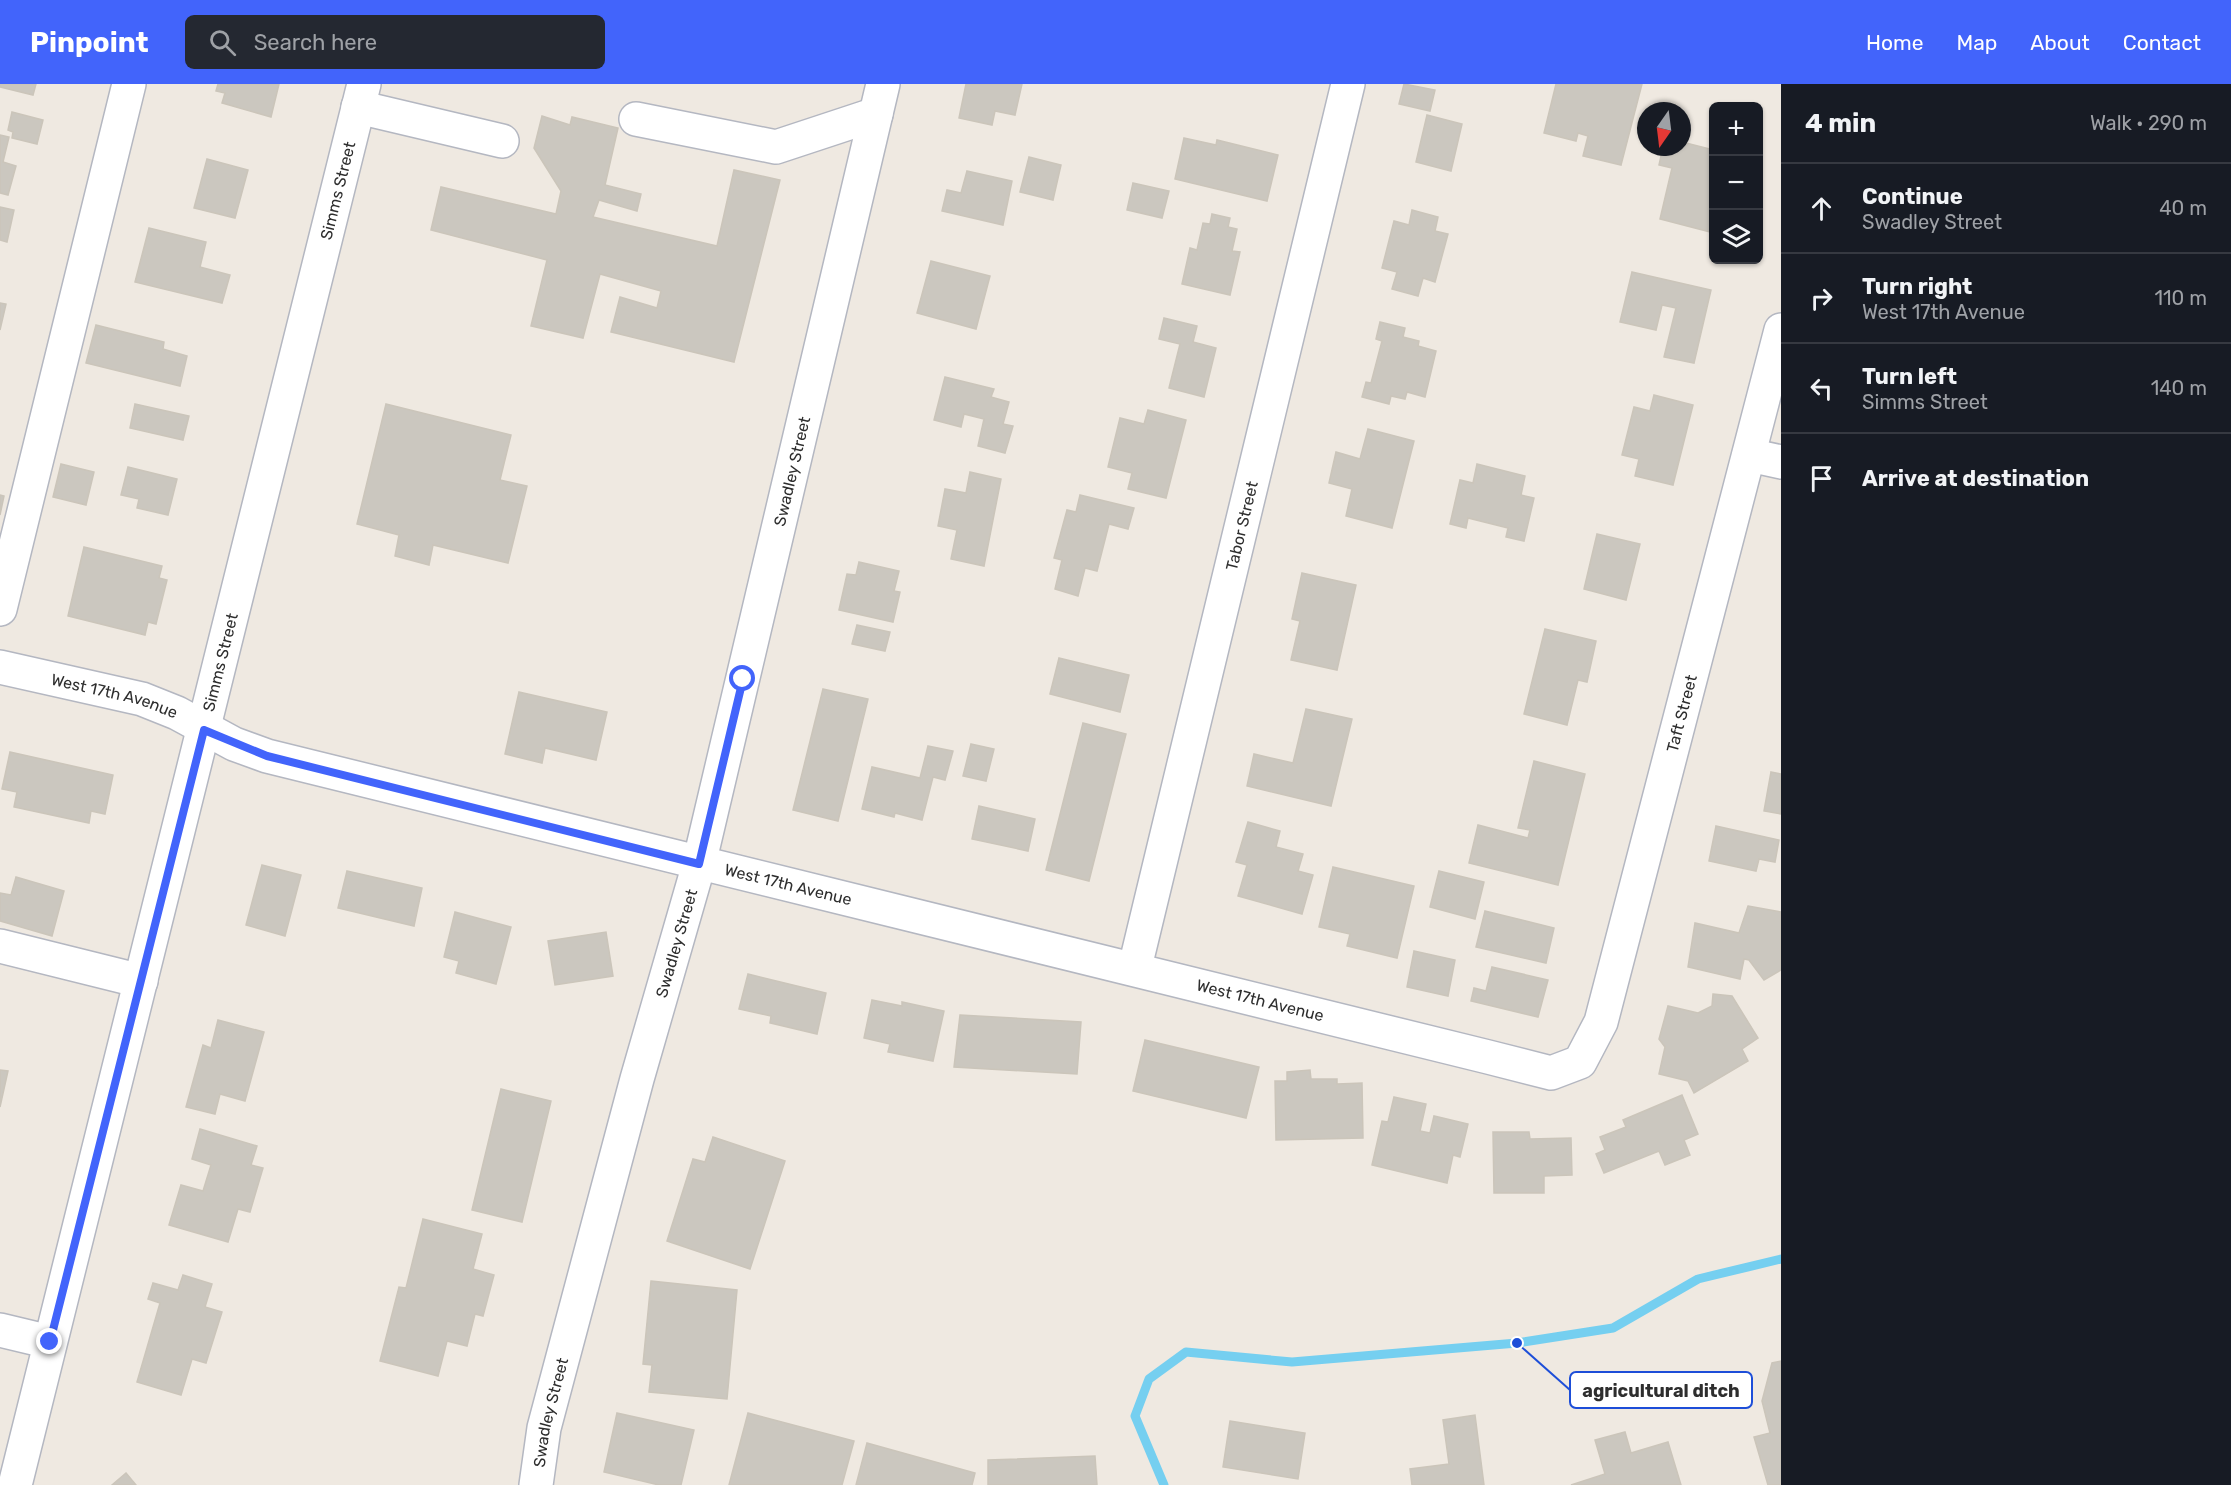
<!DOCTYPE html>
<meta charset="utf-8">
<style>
:root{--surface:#171b24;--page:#242831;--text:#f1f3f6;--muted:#9ea1a6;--line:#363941;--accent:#4264fb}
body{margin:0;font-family:Rubik,sans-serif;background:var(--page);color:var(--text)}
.controls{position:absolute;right:18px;top:18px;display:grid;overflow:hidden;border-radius:9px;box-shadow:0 2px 4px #0004}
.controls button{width:54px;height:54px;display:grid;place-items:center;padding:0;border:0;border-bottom:2px solid var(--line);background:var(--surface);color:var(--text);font:30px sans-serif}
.compass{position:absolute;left:1637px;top:18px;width:54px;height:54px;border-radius:50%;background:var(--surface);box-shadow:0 2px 4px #0004;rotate:194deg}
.stop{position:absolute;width:18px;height:18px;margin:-14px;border:4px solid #4264fb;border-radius:50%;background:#fff}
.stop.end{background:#4264fb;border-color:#fff;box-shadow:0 2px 6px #0008}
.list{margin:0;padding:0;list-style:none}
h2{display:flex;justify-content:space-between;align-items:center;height:78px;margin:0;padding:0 24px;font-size:26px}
h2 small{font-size:20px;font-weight:400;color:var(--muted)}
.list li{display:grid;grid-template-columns:39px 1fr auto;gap:18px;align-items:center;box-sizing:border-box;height:90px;padding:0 24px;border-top:2px solid var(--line)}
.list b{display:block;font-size:22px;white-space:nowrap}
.list p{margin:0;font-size:20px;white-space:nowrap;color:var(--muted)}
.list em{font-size:20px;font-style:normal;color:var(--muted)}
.icon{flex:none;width:33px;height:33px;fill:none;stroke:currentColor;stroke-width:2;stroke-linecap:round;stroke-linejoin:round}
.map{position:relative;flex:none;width:1781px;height:1401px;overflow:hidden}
header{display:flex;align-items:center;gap:36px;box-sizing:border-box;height:84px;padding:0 30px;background:var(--accent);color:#fff}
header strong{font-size:28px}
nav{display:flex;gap:33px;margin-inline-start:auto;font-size:21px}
.search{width:420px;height:54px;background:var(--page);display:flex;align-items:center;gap:15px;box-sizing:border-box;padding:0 21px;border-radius:9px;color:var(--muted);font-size:22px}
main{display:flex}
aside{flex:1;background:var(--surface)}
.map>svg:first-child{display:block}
</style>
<header>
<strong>Pinpoint</strong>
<div class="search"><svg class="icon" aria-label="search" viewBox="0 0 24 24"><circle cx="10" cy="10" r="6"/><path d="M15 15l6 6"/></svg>Search here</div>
<nav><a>Home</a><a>Map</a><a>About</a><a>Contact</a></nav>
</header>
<main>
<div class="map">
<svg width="1781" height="1401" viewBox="0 0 1781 1401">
<rect width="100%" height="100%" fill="#efe9e1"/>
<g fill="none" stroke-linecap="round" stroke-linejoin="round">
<polyline stroke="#75cff0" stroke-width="9" points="1164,1401 1135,1332 1149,1295 1186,1268 1292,1278 1517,1259 1613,1244 1698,1195 1781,1175"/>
</g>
<g fill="#cbc7bf" stroke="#cbc5ba" stroke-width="1.5">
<polygon points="0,0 36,0 33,11 0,3"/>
<polygon points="218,0 279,0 271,33 222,19 225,9 216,7"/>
<polygon points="966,0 1022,0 1015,31 995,27 992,41 959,34"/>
<polygon points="1404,0 1435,6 1430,27 1399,20"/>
<polygon points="1556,0 1642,0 1621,81 1583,72 1588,52 1578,49 1576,57 1544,49"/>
<polygon points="12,28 43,36 37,60 12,54 13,48 8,46"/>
<polygon points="1427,31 1462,40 1451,87 1416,78"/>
<polygon points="542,32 570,41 572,33 618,44 605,101 641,110 637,127 599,116 593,133 717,162 734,86 780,96 734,278 611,248 620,213 657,224 661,207 600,190 583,254 531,242 547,176 431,146 441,103 556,130 561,107 534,64"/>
<polygon points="0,51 9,53 3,78 16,82 8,111 0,109"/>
<polygon points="1184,54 1216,61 1217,56 1278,71 1267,117 1175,95"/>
<polygon points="1682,58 1714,66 1714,149 1660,135 1672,84 1659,81 1663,63 1682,63"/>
<polygon points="1029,73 1061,81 1053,116 1020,108"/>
<polygon points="207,75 248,86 235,134 194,124"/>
<polygon points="967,87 1012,97 1003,141 942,127 947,106 961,109"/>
<polygon points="1133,99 1169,107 1162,134 1127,126"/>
<polygon points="0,123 14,126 7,158 0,156"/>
<polygon points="1412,126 1438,133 1435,147 1448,150 1435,198 1423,194 1418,212 1392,205 1397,188 1382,184 1394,137 1409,141"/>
<polygon points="1212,130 1230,134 1228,143 1237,145 1232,167 1240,168 1230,211 1182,200 1190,164 1197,166 1203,139 1210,140"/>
<polygon points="149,144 206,158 200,183 230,191 222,219 135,198"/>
<polygon points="931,177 990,192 976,245 917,229"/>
<polygon points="1632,188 1711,206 1694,279 1664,273 1676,224 1662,221 1656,246 1620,238"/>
<polygon points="0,219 6,220 0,246"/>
<polygon points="1164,234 1197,242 1193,258 1216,264 1204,313 1169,304 1180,260 1159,255"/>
<polygon points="1380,238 1405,244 1403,253 1419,257 1418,262 1436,267 1425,313 1407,308 1405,315 1391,312 1389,320 1362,313 1366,298 1371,299 1382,257 1376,255"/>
<polygon points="96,241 164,258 163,265 187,272 180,302 86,279"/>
<polygon points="945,293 994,305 991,313 1009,318 1003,340 1013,342 1005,369 978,362 984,335 964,330 961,343 934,336"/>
<polygon points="1654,311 1693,321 1673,401 1635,392 1639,375 1622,371 1634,323 1650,327"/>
<polygon points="135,320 189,332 183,356 130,344"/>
<polygon points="386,320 511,351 500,396 527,402 508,479 433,461 429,481 395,472 399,451 357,440"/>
<polygon points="1148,326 1186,336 1166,414 1128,405 1132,389 1108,383 1120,334 1144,340"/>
<polygon points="1368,345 1414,357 1392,444 1346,432 1352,405 1329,399 1336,368 1360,375"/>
<polygon points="61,380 94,388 86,421 53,413"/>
<polygon points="1477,380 1525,392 1521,411 1534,414 1524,457 1506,453 1508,444 1468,434 1466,444 1450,440 1460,396 1473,399"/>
<polygon points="128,383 177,395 168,431 137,424 139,415 121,411"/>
<polygon points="970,388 1001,395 984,482 951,475 957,446 938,442 945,405 966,409"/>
<polygon points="0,411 4,412 0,431"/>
<polygon points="1080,411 1134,424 1128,445 1109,440 1097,487 1085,484 1078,512 1055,505 1062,476 1054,474 1067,426 1076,428"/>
<polygon points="1597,450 1640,460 1626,516 1584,505"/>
<polygon points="84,463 162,482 159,494 167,496 156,540 148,538 145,551 68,532"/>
<polygon points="859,478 899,487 894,507 900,508 893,538 839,526 847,490 856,491"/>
<polygon points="1302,489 1356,501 1337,586 1291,576 1300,537 1292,535"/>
<polygon points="857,541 890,548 885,567 852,560"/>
<polygon points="1545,545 1596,557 1587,598 1578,596 1567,641 1524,630"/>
<polygon points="1059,574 1129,591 1120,628 1050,610"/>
<polygon points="823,605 868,615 838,737 793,726"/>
<polygon points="519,608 607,628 596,676 545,664 542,679 505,670"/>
<polygon points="1306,625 1352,635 1331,722 1247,702 1254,670 1293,679"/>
<polygon points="1083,639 1126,650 1089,797 1046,786"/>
<polygon points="971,660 994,665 986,697 963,692"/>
<polygon points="928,662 953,667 945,696 933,693 922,736 895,729 894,733 862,725 872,683 920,694"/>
<polygon points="10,668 113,691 105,730 91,727 89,739 14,723 17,708 2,705"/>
<polygon points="1534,677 1585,690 1558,801 1469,779 1478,741 1528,754 1530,746 1518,744"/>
<polygon points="1771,688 1781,690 1781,730 1764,727"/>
<polygon points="979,722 1035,735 1028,767 972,755"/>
<polygon points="1248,738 1280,747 1276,763 1303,770 1298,787 1313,791 1302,830 1238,812 1247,781 1236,778"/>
<polygon points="1716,742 1779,756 1775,778 1759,775 1756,787 1709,777"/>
<polygon points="262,781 301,791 285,852 246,841"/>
<polygon points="1333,783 1414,802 1397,874 1347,862 1350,850 1319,843"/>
<polygon points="347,787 422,804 414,842 338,824"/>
<polygon points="1439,787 1484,798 1475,835 1430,823"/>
<polygon points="16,793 64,807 52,852 0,837 0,809 11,811"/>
<polygon points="1748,822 1781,828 1781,886 1764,896 1749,876 1744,875 1740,895 1688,883 1695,839 1739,849"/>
<polygon points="1485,827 1554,844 1546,879 1476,863"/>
<polygon points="455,828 511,843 496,900 456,889 459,877 444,873"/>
<polygon points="606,848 613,892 555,901 548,857"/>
<polygon points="1414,867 1455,876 1448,912 1407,903"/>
<polygon points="1492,883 1548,896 1538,933 1471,917 1474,904 1486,907"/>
<polygon points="748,890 826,909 817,950 770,939 771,932 739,925"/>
<polygon points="1713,910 1732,912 1758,954 1742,965 1748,977 1694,1009 1688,997 1659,990 1665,963 1659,955 1668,922 1698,929 1712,922"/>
<polygon points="872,916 902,922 902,918 944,927 933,977 888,968 890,960 864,954"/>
<polygon points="960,931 1081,938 1077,990 954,983"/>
<polygon points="218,936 264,948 245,1017 220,1010 215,1030 186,1023 203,961 211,964"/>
<polygon points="1145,956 1259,983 1246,1034 1133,1007"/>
<polygon points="0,986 8,987 0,1023"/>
<polygon points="1310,986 1311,995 1337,995 1337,1000 1362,999 1363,1054 1276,1056 1275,997 1287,997 1287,988"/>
<polygon points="501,1005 551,1017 522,1138 472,1126"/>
<polygon points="1682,1011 1698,1050 1684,1056 1690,1071 1665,1081 1659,1067 1604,1089 1596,1070 1605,1066 1600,1053 1626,1043 1623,1036"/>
<polygon points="1394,1013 1426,1020 1420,1047 1430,1049 1434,1032 1468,1040 1460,1073 1453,1071 1447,1099 1372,1081 1382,1037 1388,1038"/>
<polygon points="200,1045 257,1062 251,1081 263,1084 250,1128 238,1125 228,1158 169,1141 181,1101 203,1107 211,1081 192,1075"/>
<polygon points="1493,1048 1529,1048 1530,1055 1571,1054 1572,1091 1544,1092 1544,1109 1494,1109"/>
<polygon points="713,1053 785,1077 750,1185 667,1157 693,1075 705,1078"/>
<polygon points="423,1135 482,1150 473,1185 494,1191 483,1232 475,1230 467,1262 447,1257 438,1292 380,1277 399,1203 406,1204"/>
<polygon points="183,1191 212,1200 205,1223 222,1228 206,1279 192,1275 181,1311 137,1298 160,1219 148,1215 153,1199 178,1206"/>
<polygon points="651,1197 737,1206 727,1315 649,1308 652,1281 643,1280"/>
<polygon points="1781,1277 1781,1401 1768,1401 1754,1353 1770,1349 1762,1317 1772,1279"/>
<polygon points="617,1329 694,1346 681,1401 659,1401 604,1388"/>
<polygon points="748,1329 854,1357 842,1401 729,1401"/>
<polygon points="1475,1331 1484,1401 1412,1401 1410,1385 1449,1380 1443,1336"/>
<polygon points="1230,1337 1305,1349 1298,1395 1223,1383"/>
<polygon points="1625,1348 1631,1369 1668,1358 1681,1401 1571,1401 1605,1390 1595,1356"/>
<polygon points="867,1359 975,1389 972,1401 856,1401"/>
<polygon points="1095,1372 1097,1401 988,1401 988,1376"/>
<polygon points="126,1389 136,1401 112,1401"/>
</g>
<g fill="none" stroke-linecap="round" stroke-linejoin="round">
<g stroke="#b4b7c1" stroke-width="36">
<g id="minor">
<polyline points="358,23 502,57"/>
<polyline points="636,35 776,63 876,30"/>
<polyline points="1749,371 1781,378"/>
<polyline points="0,525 129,0"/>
<path id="s1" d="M0,583L142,615L177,629L234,660L267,672C695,779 1124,880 1551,989L1580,978L1601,938L1781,246"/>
<polyline points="0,862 141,897"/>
<path id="s2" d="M1135,883L1348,0"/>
<polyline points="0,1246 50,1258"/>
<path id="s3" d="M15,1401L364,0"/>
<path id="s4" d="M536,1401L544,1344L637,995L699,780L883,0"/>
</g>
</g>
<use href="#minor" stroke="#fff" stroke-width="33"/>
</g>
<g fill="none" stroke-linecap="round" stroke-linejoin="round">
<polyline stroke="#4264fb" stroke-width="8" points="50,1258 204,646 267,672 699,780 743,595"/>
</g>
<g text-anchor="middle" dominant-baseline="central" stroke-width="4.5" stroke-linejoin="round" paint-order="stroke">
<g font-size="16" fill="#2e2e2e" stroke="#fff">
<text stroke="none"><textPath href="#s3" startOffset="1334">Simms Street</textPath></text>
<text stroke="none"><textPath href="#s4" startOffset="1046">Swadley Street</textPath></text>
<text stroke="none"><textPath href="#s2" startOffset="454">Tabor Street</textPath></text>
<text stroke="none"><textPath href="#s3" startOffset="848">Simms Street</textPath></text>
<text stroke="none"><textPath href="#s1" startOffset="118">West 17th Avenue</textPath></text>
<text stroke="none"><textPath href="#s1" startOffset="2001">Taft Street</textPath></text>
<text stroke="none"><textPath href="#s1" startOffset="820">West 17th Avenue</textPath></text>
<text stroke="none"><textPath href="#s4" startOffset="560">Swadley Street</textPath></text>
<text stroke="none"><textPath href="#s1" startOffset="1306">West 17th Avenue</textPath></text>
<text stroke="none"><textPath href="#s4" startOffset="74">Swadley Street</textPath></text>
</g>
</g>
<path fill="none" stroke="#1d4ed8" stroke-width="2" d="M1517 1259L1570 1306"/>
<circle fill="#1d4ed8" stroke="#fff" stroke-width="2" cx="1517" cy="1259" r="6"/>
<rect fill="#fff" stroke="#1d4ed8" stroke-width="2" x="1570" y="1288" width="182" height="36" rx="6"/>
<g font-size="18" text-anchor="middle" font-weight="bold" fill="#2e2e2e">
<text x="1661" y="1313">agricultural ditch</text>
</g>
</svg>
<div class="controls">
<button>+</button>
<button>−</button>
<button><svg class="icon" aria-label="layers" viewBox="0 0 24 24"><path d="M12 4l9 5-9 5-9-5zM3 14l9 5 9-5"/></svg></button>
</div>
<svg class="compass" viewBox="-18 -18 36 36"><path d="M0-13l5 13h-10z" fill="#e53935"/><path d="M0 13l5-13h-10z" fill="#9ea1a6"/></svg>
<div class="stop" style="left:743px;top:595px"></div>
<div class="stop end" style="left:50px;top:1258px"></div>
</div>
<aside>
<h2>4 min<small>Walk · 290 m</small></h2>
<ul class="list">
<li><svg class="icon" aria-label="ahead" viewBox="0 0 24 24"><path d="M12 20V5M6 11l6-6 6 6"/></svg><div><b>Continue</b><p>Swadley Street</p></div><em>40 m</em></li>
<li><svg class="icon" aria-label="right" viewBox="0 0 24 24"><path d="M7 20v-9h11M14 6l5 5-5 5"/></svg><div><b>Turn right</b><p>West 17th Avenue</p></div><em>110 m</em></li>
<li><svg class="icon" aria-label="left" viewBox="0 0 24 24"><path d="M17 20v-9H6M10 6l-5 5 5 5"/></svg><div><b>Turn left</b><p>Simms Street</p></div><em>140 m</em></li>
<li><svg class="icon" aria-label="arrive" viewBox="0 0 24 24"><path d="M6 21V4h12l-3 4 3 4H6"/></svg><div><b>Arrive at destination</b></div></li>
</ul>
</aside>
</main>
